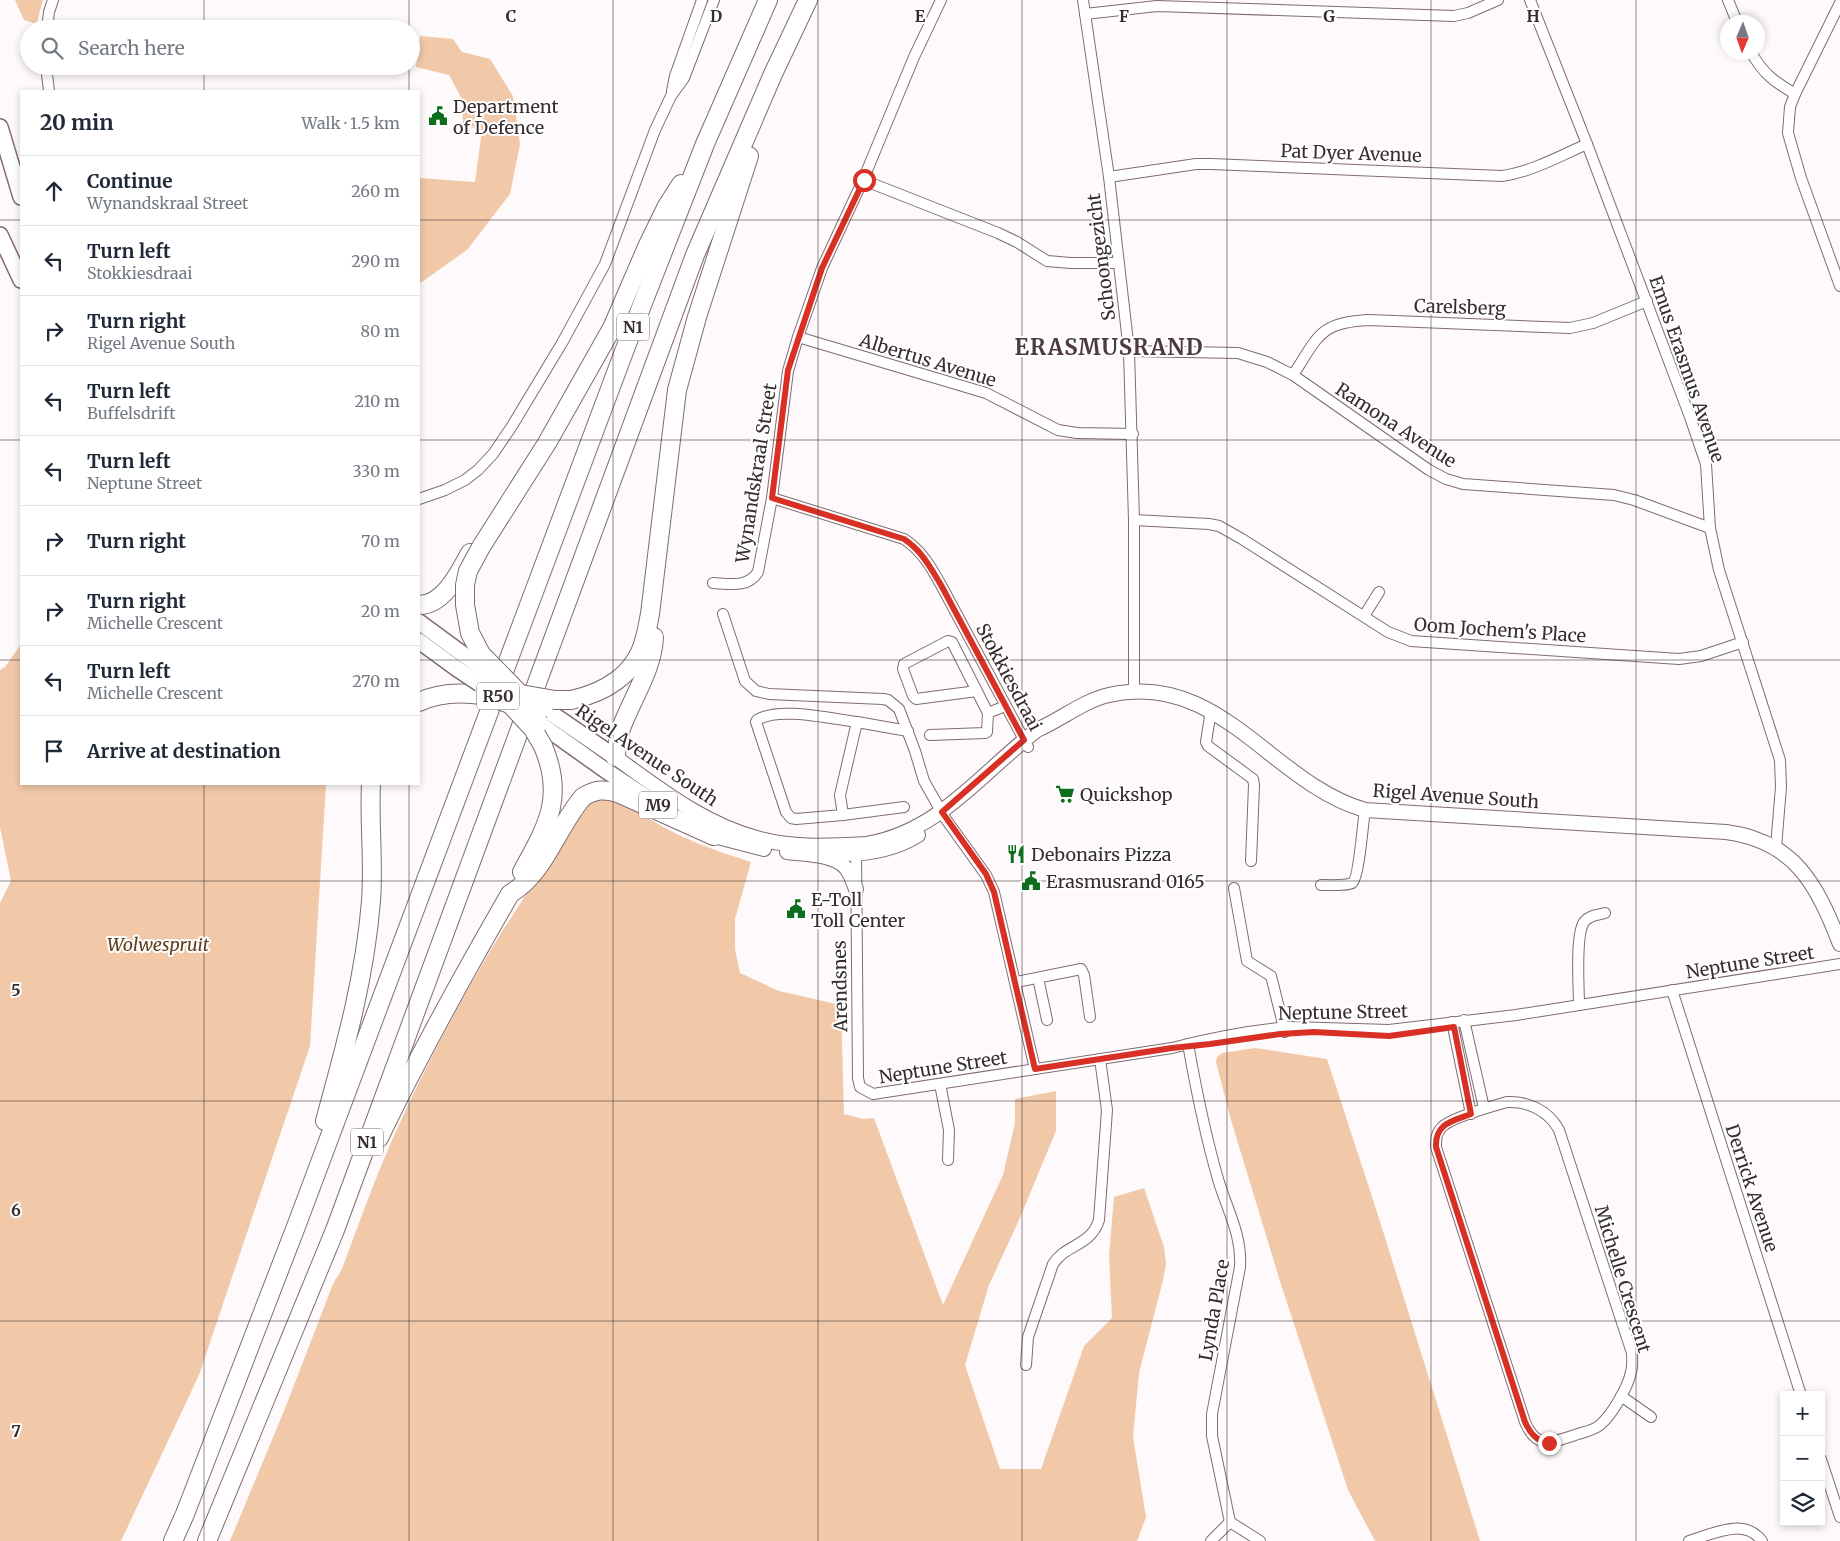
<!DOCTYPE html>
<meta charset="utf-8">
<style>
:root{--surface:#fff;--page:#f2f2f3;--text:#1f2937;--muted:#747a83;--line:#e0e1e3}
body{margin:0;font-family:Merriweather,serif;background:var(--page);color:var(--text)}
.controls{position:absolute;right:15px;bottom:15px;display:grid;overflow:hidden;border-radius:0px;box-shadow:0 2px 8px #0003}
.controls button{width:45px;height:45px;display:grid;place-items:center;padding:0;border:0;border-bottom:1px solid var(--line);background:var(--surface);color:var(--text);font:25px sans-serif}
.compass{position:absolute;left:1720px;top:15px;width:45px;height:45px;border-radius:50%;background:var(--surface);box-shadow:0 2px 8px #0003;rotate:182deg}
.stop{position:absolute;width:15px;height:15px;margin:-11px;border:4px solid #d93025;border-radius:50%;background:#fff}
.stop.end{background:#d93025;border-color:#fff;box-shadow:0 1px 5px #0008}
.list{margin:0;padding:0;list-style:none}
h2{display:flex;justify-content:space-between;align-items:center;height:65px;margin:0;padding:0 20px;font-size:21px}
h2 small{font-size:16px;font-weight:400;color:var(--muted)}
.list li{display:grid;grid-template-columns:32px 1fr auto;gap:15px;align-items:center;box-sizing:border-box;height:70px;padding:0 20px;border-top:1px solid var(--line)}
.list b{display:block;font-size:19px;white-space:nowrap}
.list p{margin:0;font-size:16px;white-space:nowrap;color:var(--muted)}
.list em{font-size:16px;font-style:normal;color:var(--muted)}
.icon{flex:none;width:28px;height:28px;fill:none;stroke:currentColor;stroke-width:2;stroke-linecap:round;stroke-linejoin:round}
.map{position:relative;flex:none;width:1840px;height:1541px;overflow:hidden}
.search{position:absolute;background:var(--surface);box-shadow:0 2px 8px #0003;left:20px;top:20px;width:400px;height:55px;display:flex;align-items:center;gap:12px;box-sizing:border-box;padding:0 18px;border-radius:28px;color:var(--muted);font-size:19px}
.panel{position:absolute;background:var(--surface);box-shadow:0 2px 8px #0003;left:20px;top:90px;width:400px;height:695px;border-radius:0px}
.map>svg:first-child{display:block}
</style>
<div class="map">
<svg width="1840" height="1541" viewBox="0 0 1840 1541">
<rect width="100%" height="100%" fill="#fef9fa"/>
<g fill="#f1c9a9">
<polygon points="15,0 43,0 37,22 34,23 24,20"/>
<polygon points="420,36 453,39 462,52 490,59 513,96 520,144 510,194 467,250 419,284 419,178 475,182 482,130 463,125 462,99 449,75 416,67"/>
<polygon points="21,644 21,784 326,784 310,1046 199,1375 121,1541 0,1541 0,903 11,881 0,827 0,670 5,667"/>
<path d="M604,798C628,803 649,820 671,831C696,844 723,853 751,862L735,919V949L740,973L779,991L841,1005L844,1114L863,1119L874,1118L943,1305L1003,1175L1015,1123V1099L1056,1091V1131L1019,1220L989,1285L965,1365L1000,1469H1041L1084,1346L1112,1318L1109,1256L1114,1197L1144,1188L1164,1247L1166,1264L1163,1280L1139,1373L1133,1437L1146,1517L1137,1541H230L286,1406L333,1284L342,1269C358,1226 374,1181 393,1138C423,1071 457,1006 495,943C523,897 555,852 586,807L595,800Z"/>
<polygon points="1255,1048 1327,1059 1377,1212 1480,1541 1375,1541 1348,1490 1279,1278 1231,1120 1216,1062 1217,1057 1222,1053"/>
</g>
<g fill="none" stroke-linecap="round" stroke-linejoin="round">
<g stroke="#816c70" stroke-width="12">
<g id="street">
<polyline points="1083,0 1109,177 1129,351 1134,520 1134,692"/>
<polyline points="1530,0 1587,144 1690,417 1706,464 1710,528 1719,570 1780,760 1781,787 1776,847"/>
<polyline points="1728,0 1737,22"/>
<polyline points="1840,3 1795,94 1790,107 1788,133 1801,178 1840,286"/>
<polyline points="1085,14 1157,6 1454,16 1468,13 1498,0"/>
<polyline points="47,29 49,12 53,0"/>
<path d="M1751,52C1763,74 1775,82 1795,94"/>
<polyline points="46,66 49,91"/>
<polyline points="672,91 675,76 702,0"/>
<path d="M1109,177L1196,164H1211L1502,176C1531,172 1560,156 1587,144"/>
<polyline points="863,180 998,233 1017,242 1047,261 1071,263 1118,263"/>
<polyline points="798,337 986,393 1058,430 1077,433 1133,434"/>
<polyline points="1129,351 1238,353 1267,362 1293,375 1429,470 1446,479 1463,484 1614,495 1634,500 1710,528"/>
<path d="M1293,375C1318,337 1319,322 1369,320L1570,328L1593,323L1647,301"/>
<path d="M772,498L904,539C922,551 931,567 941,585L1028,747"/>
<polyline points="419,499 445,490 465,480 478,470 493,454 512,426 562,343 605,264 655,130 671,96 684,78 714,0"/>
<polyline points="1134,520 1209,524 1219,526 1242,539 1388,632 1411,641 1679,659 1701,656 1743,642"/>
<path d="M713,583C730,584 748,588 758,572L772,498L788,371L798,337L822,268L863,180L914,57L941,0"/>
<polyline points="723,614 745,681 756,691 769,694 883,699 888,700 899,709 915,751 924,781 945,818 986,875 994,892 1035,1069"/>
<polyline points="1364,616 1379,592"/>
<polyline points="977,691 916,699 913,696 903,669 904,664 948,641 952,642 988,713 1005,706"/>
<polyline points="1211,710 1206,742 1208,746 1253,779 1254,785 1251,861"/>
<polyline points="930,735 985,733 987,732 988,713"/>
<polyline points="904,807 843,815 840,795 857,722 908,731"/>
<path d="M843,815L796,819L791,818L786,812L756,722L757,720C779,706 831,719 857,722"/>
<path d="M856,849L858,1078L860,1087L873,1094L1172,1048C1211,1038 1251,1030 1291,1027L1389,1030L1516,1015L1840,964"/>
<path d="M1321,885C1328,885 1347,886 1352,883C1359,879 1363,821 1365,810"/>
<polyline points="1234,888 1247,961 1271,976 1285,1032"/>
<polyline points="1038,978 1047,1020"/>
<polyline points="1016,982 1081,969 1084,975 1090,1017"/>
<polyline points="1672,990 1801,1395"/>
<path d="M1579,1005C1579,988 1575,935 1584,922C1590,915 1597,915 1605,913"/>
<polyline points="1464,1020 1484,1108"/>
<polyline points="1452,1022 1471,1114"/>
<path d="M1188,1044C1196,1089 1205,1134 1218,1179C1227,1210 1242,1234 1240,1267L1212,1414V1436L1230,1522L1260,1541"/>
<polyline points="940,1084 949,1130 948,1160"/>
<path d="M1507,1102C1528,1101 1549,1111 1559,1130L1632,1353C1632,1360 1633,1366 1631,1372C1628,1387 1612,1415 1600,1425C1593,1431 1583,1432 1575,1435C1551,1443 1537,1450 1525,1422L1436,1147C1436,1139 1436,1134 1441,1128C1449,1118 1493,1106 1507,1102Z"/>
<path d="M1026,1365L1028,1337L1053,1264C1066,1244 1091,1246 1099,1220L1107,1110L1100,1059"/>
<polyline points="1621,1396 1651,1417"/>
<polyline points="1821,1459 1840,1517"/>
<polyline points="1211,1541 1230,1522"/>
<path d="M1689,1541C1713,1534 1744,1517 1762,1541"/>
</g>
</g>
<g stroke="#816c70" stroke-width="16">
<g id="secondary">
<path d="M615,757C661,790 705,825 760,839C794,848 832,846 867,844C940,831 981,773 1037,730C1062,719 1083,701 1109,695C1220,670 1271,783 1365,810L1726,832C1795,841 1817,885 1840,944"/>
<polyline points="714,836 764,849"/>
<path d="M787,852C803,854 835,854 846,868C851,874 853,882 856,889"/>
<path d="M818,853C852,856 888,854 918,835"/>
</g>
</g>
<g stroke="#816c70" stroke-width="18">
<g id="primary">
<polyline points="0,127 21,197"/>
<polyline points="0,235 21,280"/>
<polyline points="419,622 464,655"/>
<polyline points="419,641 456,668"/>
<polyline points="545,709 615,757"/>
<polyline points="539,723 605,770 655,803"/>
</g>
</g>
<g stroke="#816c70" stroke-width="20">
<g id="highway">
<polyline points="481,547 547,443 612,328 647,247 667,206 681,184"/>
<path d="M419,605C444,605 459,573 470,553"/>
<path d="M571,700C604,693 635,675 644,641C647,632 648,623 650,614L677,390L697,317L749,156"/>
<path d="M419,702C439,692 461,692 483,695"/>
<path d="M615,757C618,747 618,736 622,726C633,697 653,668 654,637"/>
<path d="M522,872C547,826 565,798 543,746"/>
<path d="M325,1121C345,1048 365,977 371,901C374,862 369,823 371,784"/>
<path d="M379,1138C419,1054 464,974 510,894C545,873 557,827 583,797C596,789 604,789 618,793L714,836"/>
<polyline points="173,1541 185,1514 297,1224 628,341 705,144 768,0"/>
<polyline points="207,1541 335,1230 695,255 773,74 808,0"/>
</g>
</g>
<use href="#street" stroke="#fff" stroke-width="10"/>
<use href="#secondary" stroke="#fff" stroke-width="14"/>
<use href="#primary" stroke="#fff" stroke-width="15"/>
<use href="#highway" stroke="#fff" stroke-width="18"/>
<g stroke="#816c70" stroke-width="18" stroke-linecap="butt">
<g id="primary-bridge">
<polyline points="464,655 503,683"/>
<polyline points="456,668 501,698"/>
<polyline points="523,696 545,709"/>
</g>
</g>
<g stroke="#816c70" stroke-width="20" stroke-linecap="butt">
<g id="highway-bridge">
<polyline points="481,547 468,571 465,585 465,605 470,633 481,654 520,694 539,723"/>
<polyline points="492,679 511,705 533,729 543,746"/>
<polyline points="515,693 555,700 571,700"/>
<polyline points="483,695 513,705"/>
</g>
</g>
<use href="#primary-bridge" stroke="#fff" stroke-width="15"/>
<use href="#highway-bridge" stroke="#fff" stroke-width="18"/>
</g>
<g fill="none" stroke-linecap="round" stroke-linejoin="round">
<path stroke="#d93025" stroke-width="6" d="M864,180L822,268L788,370L772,498L904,539C922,551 930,567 941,585L1024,740L942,812L986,874L994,892L1035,1069L1172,1048L1210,1044L1280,1034L1314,1032L1389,1036L1454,1027L1471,1114C1453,1121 1435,1123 1436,1147L1525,1422C1530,1433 1536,1441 1549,1443"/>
</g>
<path fill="none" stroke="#362d2e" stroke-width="1" stroke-opacity="0.55" d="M204,0V29M409,0V29M613,0V1541M818,0V1541M1022,0V1541M1227,0V1541M1431,0V1541M1636,0V1541M204,66V91M409,66V91M0,220H21M419,220H1840M0,440H21M419,440H1840M0,660H21M419,660H1840M204,784V1541M409,784V1541M0,881H1840M0,1101H1840M0,1321H1840"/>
<defs>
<g id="civic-bare" transform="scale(1.5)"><path d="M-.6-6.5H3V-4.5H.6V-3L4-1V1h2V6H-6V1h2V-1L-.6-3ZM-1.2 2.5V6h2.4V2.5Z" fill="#0d6f1d" stroke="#fff" stroke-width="2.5" paint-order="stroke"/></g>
<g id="supermarket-bare" transform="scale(1.5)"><path d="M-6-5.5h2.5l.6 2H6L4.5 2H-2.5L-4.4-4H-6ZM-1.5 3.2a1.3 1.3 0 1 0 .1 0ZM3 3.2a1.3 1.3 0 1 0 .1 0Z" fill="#0d6f1d" stroke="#fff" stroke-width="2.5" paint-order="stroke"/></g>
<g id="restaurant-bare" transform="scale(1.5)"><path d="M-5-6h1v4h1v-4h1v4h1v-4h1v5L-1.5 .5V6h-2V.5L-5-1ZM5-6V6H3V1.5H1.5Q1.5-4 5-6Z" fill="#0d6f1d" stroke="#fff" stroke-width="2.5" paint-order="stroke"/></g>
</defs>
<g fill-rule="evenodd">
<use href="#civic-bare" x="438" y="116"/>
<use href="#supermarket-bare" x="1065" y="794"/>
<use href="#restaurant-bare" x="1016" y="854"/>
<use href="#civic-bare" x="1031" y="881"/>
<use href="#civic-bare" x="796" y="909"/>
</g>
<g text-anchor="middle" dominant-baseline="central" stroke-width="4" stroke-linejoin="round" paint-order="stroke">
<g fill="#fff" stroke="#726c6d" stroke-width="1">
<rect x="617" y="313.5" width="32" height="27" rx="4"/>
<rect x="477" y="682.5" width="42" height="27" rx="4"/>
<rect x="639" y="791.5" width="38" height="27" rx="4"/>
<rect x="351" y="1128.5" width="32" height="27" rx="4"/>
</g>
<g font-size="16" font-weight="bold" fill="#362d2e">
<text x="633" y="327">N1</text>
<text x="498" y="696">R50</text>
<text x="658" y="805">M9</text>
<text x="367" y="1142">N1</text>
</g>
<g font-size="18" fill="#362d2e" stroke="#fff" text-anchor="start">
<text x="453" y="106">Department<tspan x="453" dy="21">of Defence</tspan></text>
<text x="1080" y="794">Quickshop</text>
<text x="1031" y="854">Debonairs Pizza</text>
<text x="1046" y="881">Erasmusrand 0165</text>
<text x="811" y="899">E-Toll<tspan x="811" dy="21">Toll Center</tspan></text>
</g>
<g font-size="18" fill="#362d2e" stroke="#fff">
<text transform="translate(1351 153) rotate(2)">Pat Dyer Avenue</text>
<text transform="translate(1101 257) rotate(-97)">Schoongezicht</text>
<text transform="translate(1460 307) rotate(2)">Carelsberg</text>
<text transform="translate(928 360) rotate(17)">Albertus Avenue</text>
<text transform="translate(1687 369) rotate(71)">Emus Erasmus Avenue</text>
<text transform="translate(1396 425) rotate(33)">Ramona Avenue</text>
<text transform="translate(756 473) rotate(-81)">Wynandskraal Street</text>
<text transform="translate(1500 630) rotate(4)">Oom Jochem's Place</text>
<text transform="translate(1009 677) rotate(62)">Stokkiesdraai</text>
<text transform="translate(647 755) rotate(34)">Rigel Avenue South</text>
<text transform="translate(1456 796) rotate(4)">Rigel Avenue South</text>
<text transform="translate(1750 962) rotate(-9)">Neptune Street</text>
<text transform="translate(840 986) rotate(-91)">Arendsnes</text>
<text transform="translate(1343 1012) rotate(-1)">Neptune Street</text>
<text transform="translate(943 1067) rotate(-9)">Neptune Street</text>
<text transform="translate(1752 1188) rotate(72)">Derrick Avenue</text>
<text transform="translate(1623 1279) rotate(73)">Michelle Crescent</text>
<text transform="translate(1214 1310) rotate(-80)">Lynda Place</text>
</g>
<g font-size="18" font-style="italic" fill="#603b18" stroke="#fff">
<text x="158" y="944">Wolwespruit</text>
</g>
<g font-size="22" font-weight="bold" letter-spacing="1" fill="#4f3b3f" stroke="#fff">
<text x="1109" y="347">ERASMUSRAND</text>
</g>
</g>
<g font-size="16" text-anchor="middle" font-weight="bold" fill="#362d2e" stroke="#fff" stroke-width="4" stroke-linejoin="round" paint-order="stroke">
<text x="511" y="22">C</text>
<text x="716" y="22">D</text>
<text x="920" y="22">E</text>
<text x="1124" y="22">F</text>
<text x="1329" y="22">G</text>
<text x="1533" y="22">H</text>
<text x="16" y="996">5</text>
<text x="16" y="1216">6</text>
<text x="16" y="1437">7</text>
</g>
</svg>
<div class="controls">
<button>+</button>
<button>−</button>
<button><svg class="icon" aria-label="layers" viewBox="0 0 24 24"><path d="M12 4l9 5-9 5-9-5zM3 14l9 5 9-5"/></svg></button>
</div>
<svg class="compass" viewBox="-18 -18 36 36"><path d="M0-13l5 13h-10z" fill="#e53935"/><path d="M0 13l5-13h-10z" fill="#747a83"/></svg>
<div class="stop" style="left:864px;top:180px"></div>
<div class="stop end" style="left:1549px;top:1443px"></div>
<div class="search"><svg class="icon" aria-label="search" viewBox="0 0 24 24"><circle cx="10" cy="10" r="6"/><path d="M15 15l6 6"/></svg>Search here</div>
<section class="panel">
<h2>20 min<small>Walk · 1.5 km</small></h2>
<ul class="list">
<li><svg class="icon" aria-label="ahead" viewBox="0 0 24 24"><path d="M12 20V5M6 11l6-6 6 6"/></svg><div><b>Continue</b><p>Wynandskraal Street</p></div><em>260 m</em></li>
<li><svg class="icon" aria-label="left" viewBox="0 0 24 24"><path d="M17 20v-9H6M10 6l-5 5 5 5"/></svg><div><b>Turn left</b><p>Stokkiesdraai</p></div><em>290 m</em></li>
<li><svg class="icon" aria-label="right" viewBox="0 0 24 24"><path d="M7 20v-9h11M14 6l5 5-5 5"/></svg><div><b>Turn right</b><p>Rigel Avenue South</p></div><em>80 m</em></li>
<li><svg class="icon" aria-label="left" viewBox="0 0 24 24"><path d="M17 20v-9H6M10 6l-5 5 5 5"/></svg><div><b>Turn left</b><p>Buffelsdrift</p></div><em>210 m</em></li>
<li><svg class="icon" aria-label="left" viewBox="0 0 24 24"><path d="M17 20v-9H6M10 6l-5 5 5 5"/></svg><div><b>Turn left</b><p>Neptune Street</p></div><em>330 m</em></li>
<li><svg class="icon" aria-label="right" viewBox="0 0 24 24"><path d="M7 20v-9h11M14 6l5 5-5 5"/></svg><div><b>Turn right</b></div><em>70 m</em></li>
<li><svg class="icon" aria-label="right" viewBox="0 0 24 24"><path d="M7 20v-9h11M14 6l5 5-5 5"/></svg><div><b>Turn right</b><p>Michelle Crescent</p></div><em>20 m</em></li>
<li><svg class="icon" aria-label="left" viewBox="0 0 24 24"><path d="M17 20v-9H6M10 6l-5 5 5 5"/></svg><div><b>Turn left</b><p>Michelle Crescent</p></div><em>270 m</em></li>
<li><svg class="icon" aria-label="arrive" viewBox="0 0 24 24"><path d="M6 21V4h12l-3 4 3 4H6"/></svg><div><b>Arrive at destination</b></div></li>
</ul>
</section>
</div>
